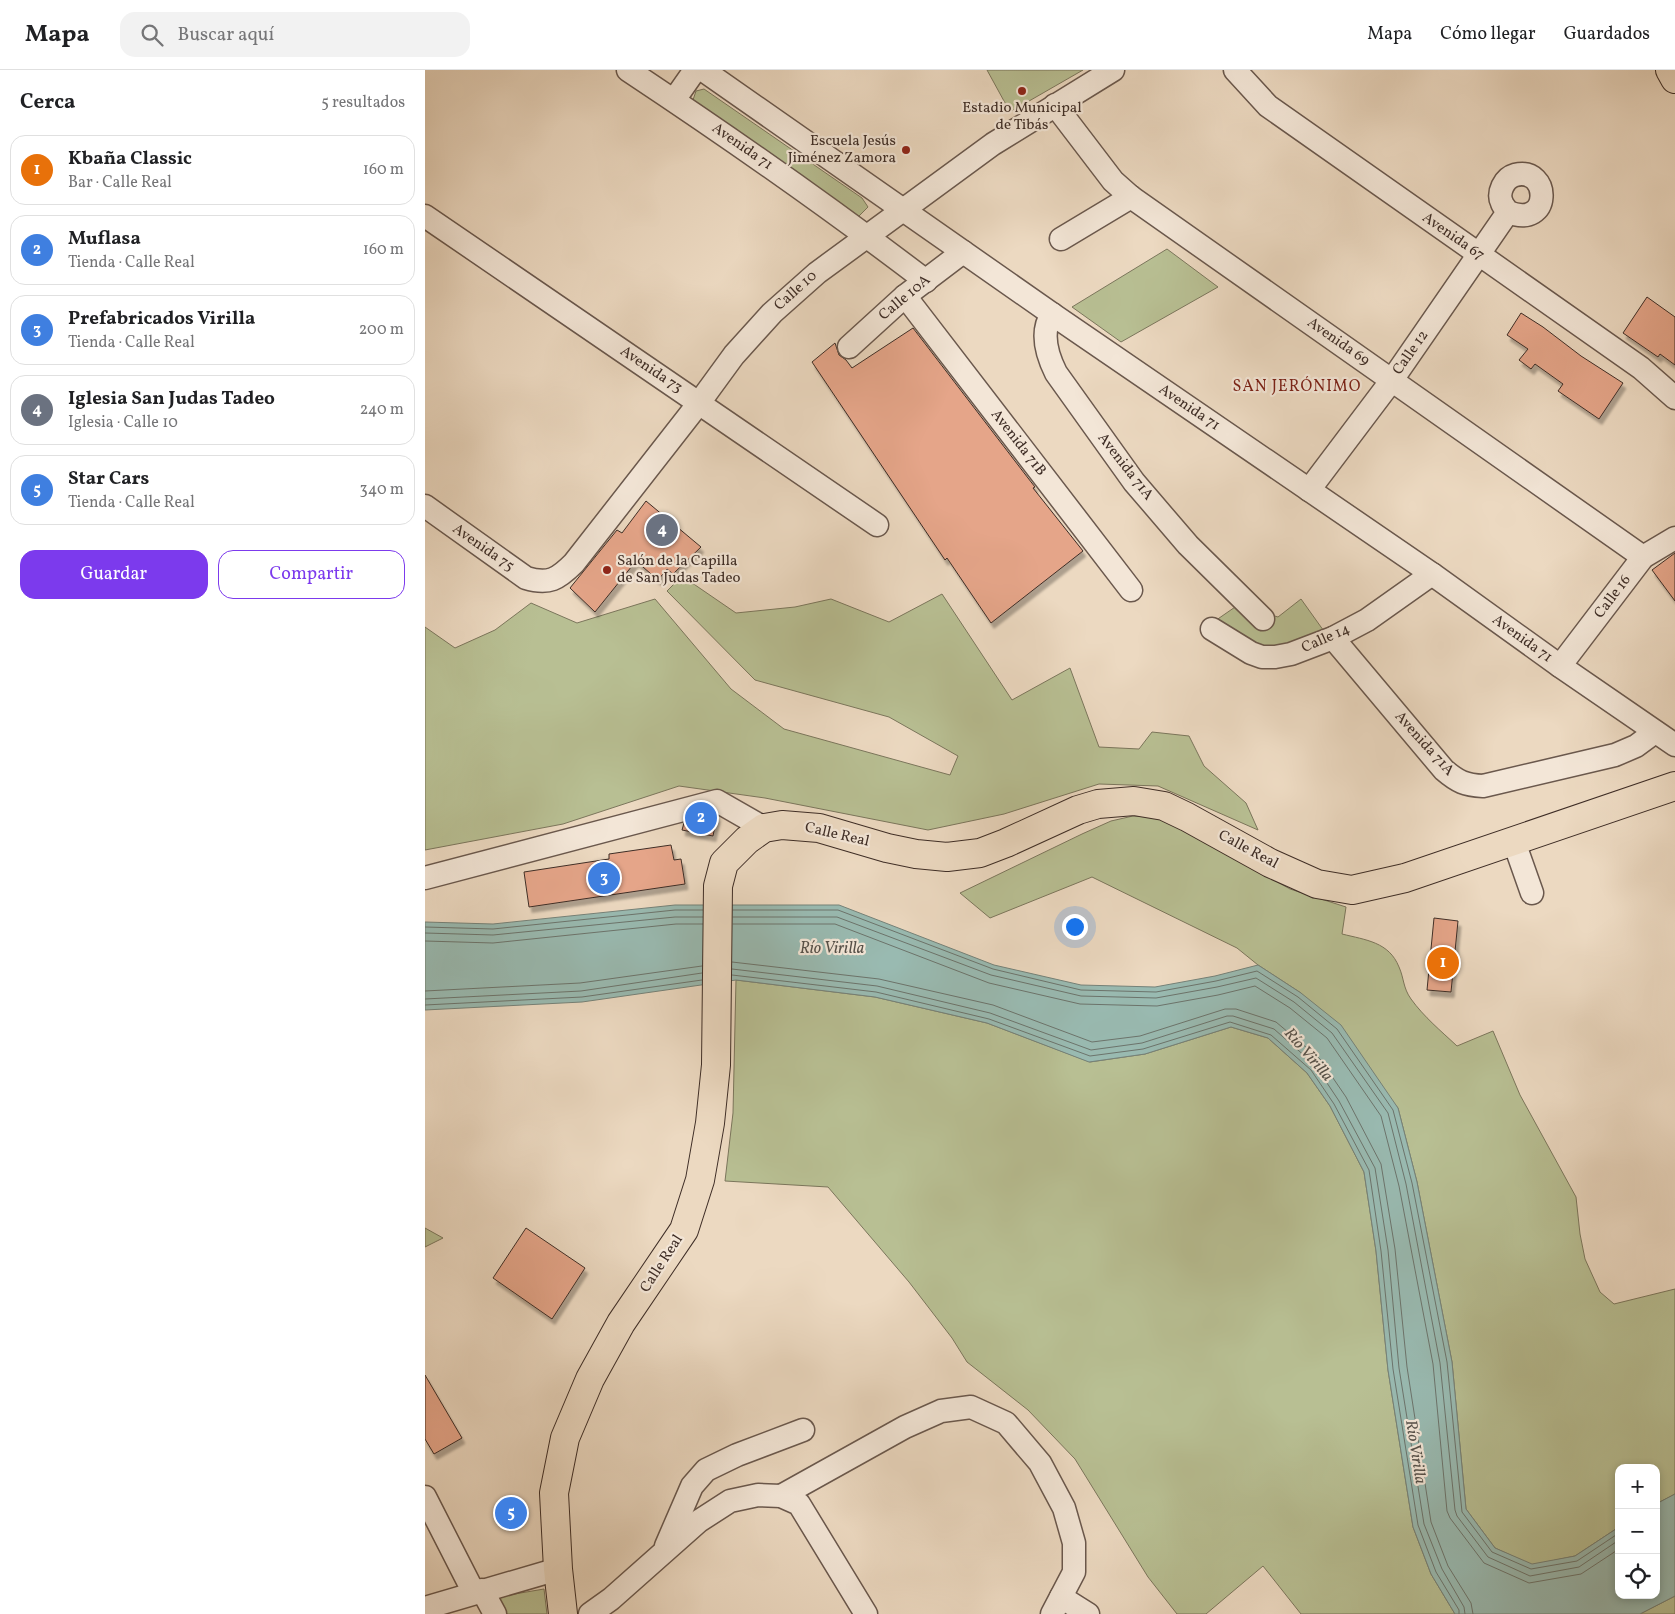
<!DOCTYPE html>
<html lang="es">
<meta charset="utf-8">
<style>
:root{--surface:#fff;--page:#f2f2f2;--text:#202124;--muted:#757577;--line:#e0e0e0;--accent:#7c3aed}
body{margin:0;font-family:Vollkorn,serif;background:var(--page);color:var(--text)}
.controls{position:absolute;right:15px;bottom:15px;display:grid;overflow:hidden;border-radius:10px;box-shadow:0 2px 8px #0003}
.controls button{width:45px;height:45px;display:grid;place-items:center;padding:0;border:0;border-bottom:1px solid var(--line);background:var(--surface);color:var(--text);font:25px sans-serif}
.you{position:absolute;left:649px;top:856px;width:18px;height:18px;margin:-12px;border:4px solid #fff;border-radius:50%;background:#1a73e8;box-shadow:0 0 0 8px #1a73e833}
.badge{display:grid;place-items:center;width:32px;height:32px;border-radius:50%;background:var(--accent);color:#fff;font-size:16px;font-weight:700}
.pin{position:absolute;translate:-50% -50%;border:2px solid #fff;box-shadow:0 1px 5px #0006}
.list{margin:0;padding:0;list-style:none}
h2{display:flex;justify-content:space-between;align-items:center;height:65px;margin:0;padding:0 20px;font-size:21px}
h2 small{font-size:16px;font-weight:400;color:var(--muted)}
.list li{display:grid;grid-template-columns:32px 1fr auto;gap:15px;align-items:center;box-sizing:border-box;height:70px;margin:0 10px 10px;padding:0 10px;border:1px solid var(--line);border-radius:15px}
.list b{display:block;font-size:19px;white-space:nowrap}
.list p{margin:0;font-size:16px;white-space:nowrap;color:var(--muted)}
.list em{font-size:16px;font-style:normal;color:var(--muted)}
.actions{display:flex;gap:10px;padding:15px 20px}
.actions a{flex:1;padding:11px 0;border:1px solid var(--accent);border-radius:15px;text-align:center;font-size:18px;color:var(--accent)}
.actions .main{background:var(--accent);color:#fff}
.icon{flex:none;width:28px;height:28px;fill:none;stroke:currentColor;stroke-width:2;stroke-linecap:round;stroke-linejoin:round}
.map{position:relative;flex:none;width:1250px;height:1544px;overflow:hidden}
header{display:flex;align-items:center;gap:30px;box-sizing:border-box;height:70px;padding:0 25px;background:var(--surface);border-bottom:1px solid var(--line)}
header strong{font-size:24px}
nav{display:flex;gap:28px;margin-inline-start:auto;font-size:18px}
.search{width:350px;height:45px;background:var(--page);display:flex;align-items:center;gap:12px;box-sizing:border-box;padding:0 18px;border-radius:15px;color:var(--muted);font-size:19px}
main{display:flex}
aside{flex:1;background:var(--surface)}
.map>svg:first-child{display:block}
</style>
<header>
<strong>Mapa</strong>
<div class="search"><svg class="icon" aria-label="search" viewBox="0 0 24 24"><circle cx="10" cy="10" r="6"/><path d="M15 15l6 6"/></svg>Buscar aquí</div>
<nav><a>Mapa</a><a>Cómo llegar</a><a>Guardados</a></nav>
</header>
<main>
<aside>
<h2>Cerca<small>5 resultados</small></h2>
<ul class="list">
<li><span class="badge" style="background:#e8710a">1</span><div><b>Kbaña Classic</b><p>Bar · Calle Real</p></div><em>160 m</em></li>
<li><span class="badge" style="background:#3f7fe0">2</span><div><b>Muflasa</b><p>Tienda · Calle Real</p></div><em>160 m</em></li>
<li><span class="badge" style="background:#3f7fe0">3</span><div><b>Prefabricados Virilla</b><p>Tienda · Calle Real</p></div><em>200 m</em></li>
<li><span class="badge" style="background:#6b7280">4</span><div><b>Iglesia San Judas Tadeo</b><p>Iglesia · Calle 10</p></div><em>240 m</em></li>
<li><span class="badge" style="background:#3f7fe0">5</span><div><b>Star Cars</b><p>Tienda · Calle Real</p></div><em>340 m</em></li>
</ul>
<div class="actions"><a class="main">Guardar</a><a>Compartir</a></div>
</aside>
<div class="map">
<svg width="1250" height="1544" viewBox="0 0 1250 1544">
<defs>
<filter id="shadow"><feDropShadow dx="3" dy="5.5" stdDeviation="1" flood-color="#0004"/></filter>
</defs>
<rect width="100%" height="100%" fill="#ecd9c1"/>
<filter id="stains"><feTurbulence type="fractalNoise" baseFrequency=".004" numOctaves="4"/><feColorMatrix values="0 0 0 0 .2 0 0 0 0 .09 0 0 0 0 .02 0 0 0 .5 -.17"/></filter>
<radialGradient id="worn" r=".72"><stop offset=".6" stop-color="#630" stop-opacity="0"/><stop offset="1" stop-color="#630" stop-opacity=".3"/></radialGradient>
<g fill="#b8bf93" stroke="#7b765c">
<polygon points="562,0 658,0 585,42"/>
<polygon points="279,19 437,128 443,137 432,148 268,30 271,21"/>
<polygon points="742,179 793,217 696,272 647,237"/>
<polygon points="257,506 311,543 370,537 406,529 464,552 517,524 587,630 645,598 674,677 714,679 727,662 764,666 779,696 821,733 833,760 733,716 674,714 579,744 503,760 340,728 254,716 138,754 0,780 0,557 30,578 70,560 106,533 152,553 230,529 306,619 359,659 525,705 533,686 464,647 330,610 242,521"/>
<polygon points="876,529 901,564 877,574 839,579 787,553 813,535 853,547"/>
<path d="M708,746L728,747L744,752L865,819L921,837L917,864C941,870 964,872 974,897C979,908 978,918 986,929C999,947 1016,961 1032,976L1068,961L1095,1025L1151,1127L1155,1164L1160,1189L1175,1222L1189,1234L1250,1219V1424L1231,1434V1398H1194V1457L1150,1486L1107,1495L1070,1478L1041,1439L1027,1292L992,1112L973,1038L876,923L833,895L812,878L667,807L565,848L535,823L657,764L686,751Z"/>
<polygon points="311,910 450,927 562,953 665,992 720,984 806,957 843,968 882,1003 905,1036 939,1102 951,1181 963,1300 988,1457 1006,1504 1030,1544 876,1544 838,1496 781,1544 752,1544 723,1507 650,1389 603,1340 542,1292 527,1268 484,1212 403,1117 300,1111 308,1043"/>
<polygon points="0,1158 18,1168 0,1177"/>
<polygon points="119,1519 122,1544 82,1544 72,1527"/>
<polygon points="1250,1526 1250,1544 1215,1544"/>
</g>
<polygon fill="#99bab1" stroke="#758279" points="250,835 414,835 569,895 656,915 730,917 790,906 833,895 876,923 916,955 973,1038 992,1112 1027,1292 1041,1439 1070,1478 1107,1494 1150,1486 1194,1457 1194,1525 1231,1525 1231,1434 1250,1424 1250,1526 1215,1544 1030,1544 1006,1504 988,1457 963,1300 951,1181 939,1102 905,1036 882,1003 843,968 806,957 720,984 664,992 562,953 450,927 311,910 157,932 0,940 0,852 68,854"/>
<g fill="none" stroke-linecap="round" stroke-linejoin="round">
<g stroke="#6c746c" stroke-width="1">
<polyline points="308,840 413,840 568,899 656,920 731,922 791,911 832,901 873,927 912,959 968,1040 987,1113 1022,1292 1037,1442 1067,1482 1106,1499 1152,1491 1194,1463"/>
<polyline points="308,847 412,847 566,905 656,926 731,928 792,917 831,908 869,932 907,963 963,1043 981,1114 1015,1293 1030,1440 1032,1446 1063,1487 1105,1506 1154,1497 1194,1470"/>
<polyline points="308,854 410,854 564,913 655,934 732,936 793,925 830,916 865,938 902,968 956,1046 974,1116 1008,1294 1022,1441 1025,1448 1059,1493 1104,1513 1156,1504 1194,1479"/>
<polyline points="0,857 68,859 250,840 278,840"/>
<polyline points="0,863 68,865 250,847 278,847"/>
<polyline points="0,871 68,873 251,854 278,854"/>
<polyline points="307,892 454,909 568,935 667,972 715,966 800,939 811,939 851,952 895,989 921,1027 956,1094 970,1179 982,1297 1006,1452 1023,1496 1046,1533 1048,1544"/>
<polyline points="307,899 452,916 565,943 666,980 717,973 802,946 808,946 849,959 890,995 914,1031 950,1098 963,1180 974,1298 999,1454 1017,1499 1039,1537 1040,1544"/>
<polyline points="307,905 451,922 564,949 665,986 718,979 805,952 846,965 886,1000 909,1034 944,1100 956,1181 968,1299 993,1455 1011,1502 1034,1540 1034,1544"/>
<polyline points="0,921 155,913 277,896"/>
<polyline points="0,929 156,921 277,903"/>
<polyline points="0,935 157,927 277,910"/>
</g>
</g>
<g fill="#e5a589" stroke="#3e2d26" filter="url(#shadow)">
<polygon points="1222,227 1250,247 1250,295 1235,284 1233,287 1198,263"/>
<polygon points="1096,243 1118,257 1156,286 1198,313 1174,349 1133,321 1138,314 1110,294 1106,299 1094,290 1103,279 1082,265"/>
<polygon points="488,258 603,408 610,417 608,418 658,481 566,553 522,488 520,490 387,292 410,273 414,285 421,290 427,298"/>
<polygon points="221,431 276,477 248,504 242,499 233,510 211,491 170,542 145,518 192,460 197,463"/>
<polygon points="1250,483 1250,531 1227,500"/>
<polygon points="290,745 292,746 288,766 257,760 259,753"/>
<polygon points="246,775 249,790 256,789 260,814 104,837 99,802 184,789 184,784"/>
<polygon points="1009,848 1033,851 1026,922 1002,920"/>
<polygon points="101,1158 160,1198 127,1249 68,1208"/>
<polygon points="0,1305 37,1368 9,1384 0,1369"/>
</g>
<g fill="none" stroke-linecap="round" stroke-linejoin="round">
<g stroke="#6a584d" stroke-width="25">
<g id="minor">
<path d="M203,0C304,67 404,137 501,211"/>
<polyline points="278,0 627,244 1007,504 1135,596 1250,675"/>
<polyline points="810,0 843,36 1216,298 1250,328"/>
<polyline points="249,30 270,0"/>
<polyline points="630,35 688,111 706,127 1218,487"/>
<polyline points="0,146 452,455"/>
<polyline points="636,169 706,127"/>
<polyline points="480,226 706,520"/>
<path d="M627,244C615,262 622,285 631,303L709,412L763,475L838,549"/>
<polyline points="424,277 480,226 538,182"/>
<path d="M884,420L967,310L1083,142C1127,160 1126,96 1090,105C1079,108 1072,123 1077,133C1078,136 1081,139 1083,142"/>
<path d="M0,436L101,508C124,515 133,509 149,493L274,333L309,285L347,243L392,203L568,74L688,0"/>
<polyline points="787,559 826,583 837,587 850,587 866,584 908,568 942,550 1007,504"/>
<path d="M908,568L1019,700C1033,712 1040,715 1058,716L1190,685L1211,676L1230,662"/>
<polyline points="1135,596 1218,487 1250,468"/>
<polyline points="1089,772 1107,823"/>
<polyline points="0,808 292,731 339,758"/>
<polyline points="356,1426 480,1357 516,1341 546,1337 581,1353 615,1393 639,1438 649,1473 649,1502 627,1544"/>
<polyline points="0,1427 49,1523"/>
<polyline points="241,1476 267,1416 281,1400 312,1385 378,1360"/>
<polyline points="57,1520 70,1544"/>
<polyline points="636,1527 663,1544"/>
<polyline points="0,1538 133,1499"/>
<polyline points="165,1544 186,1529 274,1451 305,1431 333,1425 356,1426 374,1434 441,1544"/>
</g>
</g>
<g stroke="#3e2d26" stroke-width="30">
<g id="major">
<polyline points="1245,0 1250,9"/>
<polyline points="138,1544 133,1499 129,1423 140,1368 165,1309 196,1253 259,1160 275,1110 285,1053 291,995 293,816 299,793 322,770 339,758 357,755 394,758 462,778 491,784 522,787 555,783 581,773 653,740 673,734 709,731 739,736 762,747 845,793 892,814 927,820 980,808 1250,716"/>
</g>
</g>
<use href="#minor" stroke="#f3e6d7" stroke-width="22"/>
<use href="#major" stroke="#ecd9c1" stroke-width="28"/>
</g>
<g fill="#8f2418" stroke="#f3e6d7" stroke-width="2">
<circle cx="597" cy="21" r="5"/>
<circle cx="481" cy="80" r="5"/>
<circle cx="182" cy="500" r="5"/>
</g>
<g text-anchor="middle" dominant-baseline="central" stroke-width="4.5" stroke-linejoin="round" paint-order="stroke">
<g font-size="15" fill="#3e2d26" stroke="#f3e6d7">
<text x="597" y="38">Estadio Municipal<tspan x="597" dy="17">de Tibás</tspan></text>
<text x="471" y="71" text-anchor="end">Escuela Jesús<tspan x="471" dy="17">Jiménez Zamora</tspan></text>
<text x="192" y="491" text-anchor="start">Salón de la Capilla<tspan x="192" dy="17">de San Judas Tadeo</tspan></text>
</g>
<g font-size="15" fill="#3e2d26" stroke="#f3e6d7">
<text transform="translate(317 77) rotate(35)">Avenida 71</text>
<text transform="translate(1028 167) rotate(35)">Avenida 67</text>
<text transform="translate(371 221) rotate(-42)">Calle 10</text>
<text transform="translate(480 228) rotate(-40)">Calle 10A</text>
<text transform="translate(913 272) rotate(35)">Avenida 69</text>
<text transform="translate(986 283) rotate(-55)">Calle 12</text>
<text transform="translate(226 300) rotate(34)">Avenida 73</text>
<text transform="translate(764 338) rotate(34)">Avenida 71</text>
<text transform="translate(593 373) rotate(52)">Avenida 71B</text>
<text transform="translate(700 397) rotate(52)">Avenida 71A</text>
<text transform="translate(58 478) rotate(35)">Avenida 75</text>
<text transform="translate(1188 527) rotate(-53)">Calle 16</text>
<text transform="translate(901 569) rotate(-24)">Calle 14</text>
<text transform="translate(1097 569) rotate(36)">Avenida 71</text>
<text transform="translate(999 674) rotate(48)">Avenida 71A</text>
<text transform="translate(412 765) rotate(13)">Calle Real</text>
<text transform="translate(823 780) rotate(28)">Calle Real</text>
<text transform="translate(237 1194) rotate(-57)">Calle Real</text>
</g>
<g font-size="16" letter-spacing="1" fill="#7a1f14" stroke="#f3e6d7">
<text x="872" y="317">SAN JERÓNIMO</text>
</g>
<g font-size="16" font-style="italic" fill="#555049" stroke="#f3e6d7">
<text x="407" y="879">Río Virilla</text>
<text transform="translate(883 985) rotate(49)">Río Virilla</text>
<text transform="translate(990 1382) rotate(81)">Río Virilla</text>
</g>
</g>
<rect width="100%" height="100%" filter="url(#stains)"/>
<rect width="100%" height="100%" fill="url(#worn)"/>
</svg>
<div class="controls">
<button>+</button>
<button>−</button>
<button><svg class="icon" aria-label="locate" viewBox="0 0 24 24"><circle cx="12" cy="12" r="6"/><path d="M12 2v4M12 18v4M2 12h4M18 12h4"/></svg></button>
</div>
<div class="you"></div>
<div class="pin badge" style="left:1018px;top:893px;background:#e8710a">1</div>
<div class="pin badge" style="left:276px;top:748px;background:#3f7fe0">2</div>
<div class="pin badge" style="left:179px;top:808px;background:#3f7fe0">3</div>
<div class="pin badge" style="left:237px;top:460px;background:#6b7280">4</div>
<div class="pin badge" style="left:86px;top:1443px;background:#3f7fe0">5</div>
</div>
</main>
